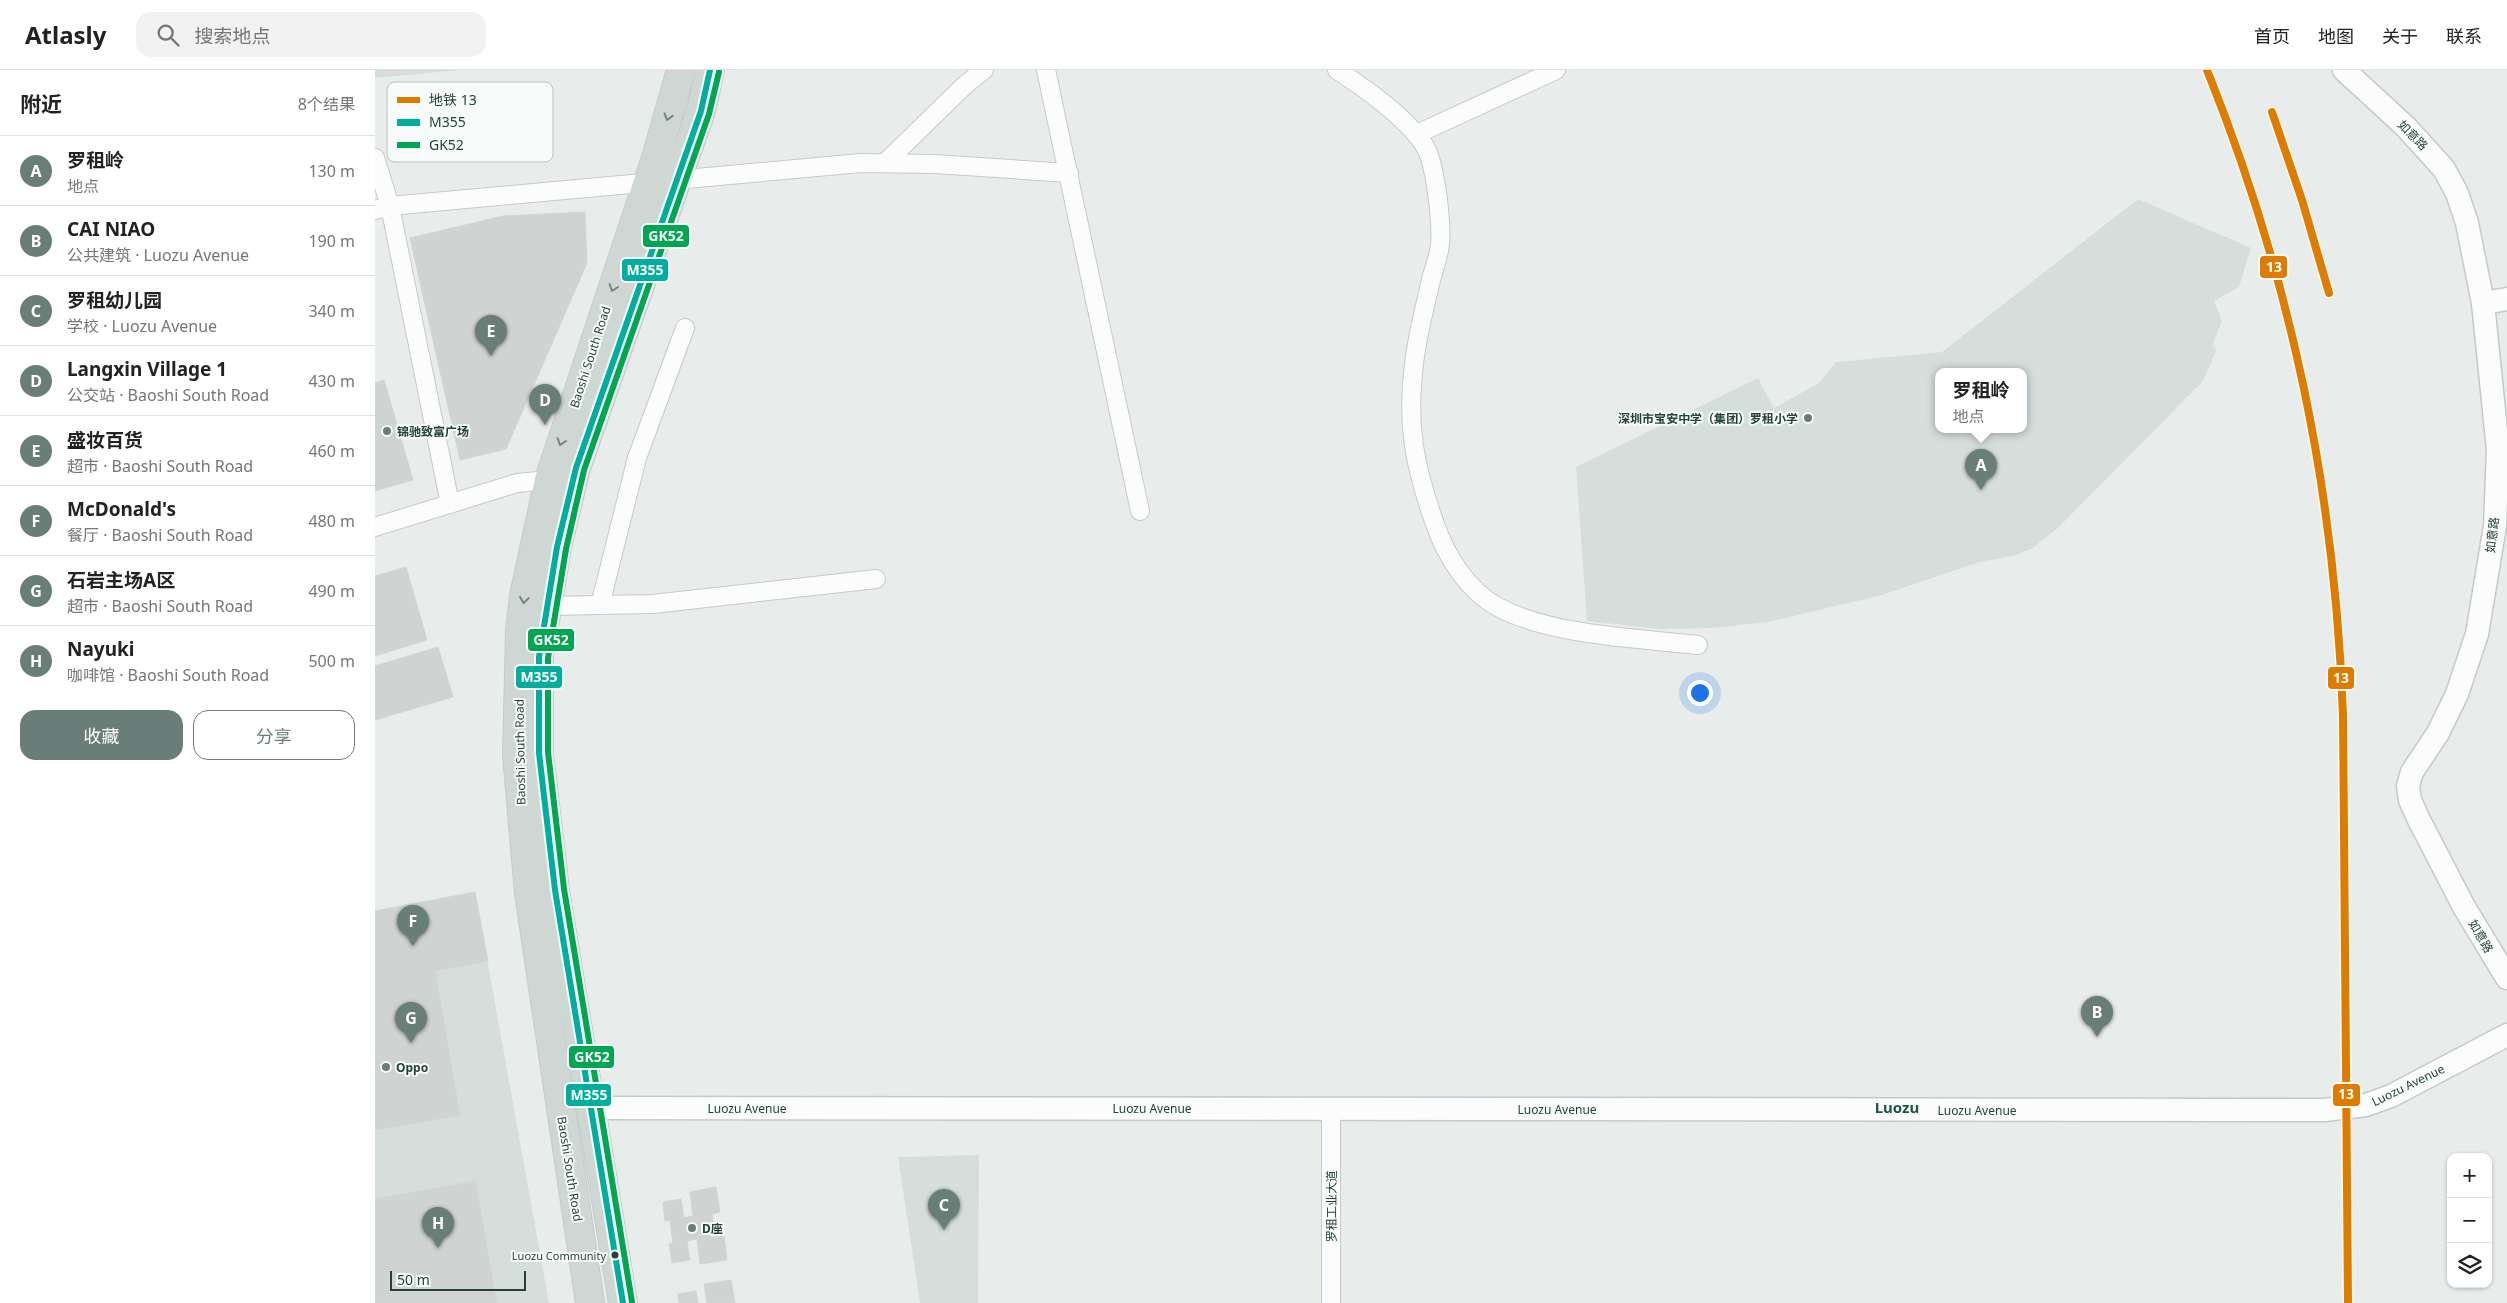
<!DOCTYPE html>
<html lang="zh">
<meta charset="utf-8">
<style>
:root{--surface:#fff;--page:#f2f2f2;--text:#222;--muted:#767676;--line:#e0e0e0;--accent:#697e78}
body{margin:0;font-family:"Noto Sans","Noto Sans SC",sans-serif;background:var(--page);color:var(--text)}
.controls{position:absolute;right:15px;bottom:15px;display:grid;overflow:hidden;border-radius:10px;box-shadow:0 1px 4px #0004}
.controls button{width:45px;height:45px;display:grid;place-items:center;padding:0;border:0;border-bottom:1px solid var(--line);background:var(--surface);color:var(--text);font:25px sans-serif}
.scale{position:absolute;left:15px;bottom:12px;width:136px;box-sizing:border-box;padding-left:5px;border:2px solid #24423a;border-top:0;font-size:14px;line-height:18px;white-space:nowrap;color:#24423a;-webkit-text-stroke:4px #f7fbf9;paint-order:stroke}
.you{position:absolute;left:1324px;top:622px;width:18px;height:18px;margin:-12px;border:4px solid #fff;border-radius:50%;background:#1a73e8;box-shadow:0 0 0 8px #1a73e833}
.badge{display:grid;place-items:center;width:32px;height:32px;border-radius:50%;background:var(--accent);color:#fff;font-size:16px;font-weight:700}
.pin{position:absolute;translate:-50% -41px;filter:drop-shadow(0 1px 2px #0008)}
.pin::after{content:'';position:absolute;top:26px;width:18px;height:15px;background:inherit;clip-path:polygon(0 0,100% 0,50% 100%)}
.popup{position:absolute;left:1560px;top:298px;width:92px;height:65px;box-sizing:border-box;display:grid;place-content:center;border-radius:10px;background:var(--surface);filter:drop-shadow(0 1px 4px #0005);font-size:16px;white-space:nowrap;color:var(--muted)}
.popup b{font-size:19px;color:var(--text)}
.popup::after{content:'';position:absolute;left:50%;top:100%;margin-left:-10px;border:10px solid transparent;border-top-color:var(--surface)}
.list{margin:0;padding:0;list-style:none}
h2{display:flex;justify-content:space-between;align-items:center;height:65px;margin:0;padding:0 20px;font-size:21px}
h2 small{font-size:16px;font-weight:400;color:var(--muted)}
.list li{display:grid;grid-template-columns:32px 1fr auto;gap:15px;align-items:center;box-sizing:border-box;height:70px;padding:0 20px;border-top:1px solid var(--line)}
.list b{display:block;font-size:19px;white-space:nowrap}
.list p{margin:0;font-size:16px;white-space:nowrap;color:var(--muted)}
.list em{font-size:16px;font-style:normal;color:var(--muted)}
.actions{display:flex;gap:10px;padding:15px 20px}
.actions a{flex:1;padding:11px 0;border:1px solid var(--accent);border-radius:15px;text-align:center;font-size:18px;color:var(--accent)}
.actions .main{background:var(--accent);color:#fff}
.icon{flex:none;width:28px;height:28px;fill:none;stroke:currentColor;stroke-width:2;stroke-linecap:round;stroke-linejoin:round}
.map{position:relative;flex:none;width:2132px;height:1233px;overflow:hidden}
header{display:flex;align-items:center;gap:30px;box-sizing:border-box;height:70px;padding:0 25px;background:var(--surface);border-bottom:1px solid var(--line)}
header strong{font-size:24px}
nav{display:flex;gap:28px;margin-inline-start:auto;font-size:18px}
.search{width:350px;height:45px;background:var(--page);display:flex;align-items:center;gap:12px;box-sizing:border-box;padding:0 18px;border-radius:15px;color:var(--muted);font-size:19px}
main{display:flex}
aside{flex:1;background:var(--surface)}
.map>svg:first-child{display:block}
</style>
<header>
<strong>Atlasly</strong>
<div class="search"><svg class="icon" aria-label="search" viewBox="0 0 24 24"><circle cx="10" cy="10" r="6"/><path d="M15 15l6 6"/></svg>搜索地点</div>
<nav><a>首页</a><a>地图</a><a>关于</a><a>联系</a></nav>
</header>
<main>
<aside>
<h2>附近<small>8个结果</small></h2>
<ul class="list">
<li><span class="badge">A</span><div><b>罗租岭</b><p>地点</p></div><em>130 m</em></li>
<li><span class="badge">B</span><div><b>CAI NIAO</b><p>公共建筑 · Luozu Avenue</p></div><em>190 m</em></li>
<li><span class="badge">C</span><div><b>罗租幼儿园</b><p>学校 · Luozu Avenue</p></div><em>340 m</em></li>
<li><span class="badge">D</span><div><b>Langxin Village 1</b><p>公交站 · Baoshi South Road</p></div><em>430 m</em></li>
<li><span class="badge">E</span><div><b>盛妆百货</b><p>超市 · Baoshi South Road</p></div><em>460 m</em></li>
<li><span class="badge">F</span><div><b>McDonald's</b><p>餐厅 · Baoshi South Road</p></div><em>480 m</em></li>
<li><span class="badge">G</span><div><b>石岩主场A区</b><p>超市 · Baoshi South Road</p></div><em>490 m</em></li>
<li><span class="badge">H</span><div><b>Nayuki</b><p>咖啡馆 · Baoshi South Road</p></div><em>500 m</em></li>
</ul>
<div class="actions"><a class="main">收藏</a><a>分享</a></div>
</aside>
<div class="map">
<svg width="2132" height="1233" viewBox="0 0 2132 1233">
<rect width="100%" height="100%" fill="#e8edeb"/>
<g fill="#d6dedb" fill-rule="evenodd">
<polygon points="0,0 85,0 0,8"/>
<path d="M1763,129L1876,178L1864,217L1839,231L1847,251L1837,276L1842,279L1828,311L1683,458L1656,479L1638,486L1604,492L1507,525L1393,552L1338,558L1285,559L1212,551L1201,397L1383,308L1399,338L1444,313L1461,292L1567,282ZM1648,301V359H1564V301Z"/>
<polygon points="100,822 174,1233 0,1233 0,841"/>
<polygon points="604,1085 603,1233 545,1233 523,1087"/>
</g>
<g fill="#cfd4d2" stroke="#d1d6d4">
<polygon points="210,142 212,193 131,379 85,390 35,168 128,146"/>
<polygon points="9,310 38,410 0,421 0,313"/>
<polygon points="31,497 52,570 0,586 0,506"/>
<polygon points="63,577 78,627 0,650 0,596"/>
<polygon points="100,822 113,891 60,901 85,1045 0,1060 0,841"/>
<polygon points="100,1111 122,1233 0,1233 0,1129"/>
<polygon points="341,1117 345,1142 337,1144 340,1167 349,1166 352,1190 325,1194 322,1169 312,1171 315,1190 297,1193 294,1174 298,1173 295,1150 290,1151 288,1132 306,1129 309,1148 318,1146 315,1122"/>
<polygon points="356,1210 360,1233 332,1233 329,1214"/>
<polygon points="321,1221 323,1233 304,1233 303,1224"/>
</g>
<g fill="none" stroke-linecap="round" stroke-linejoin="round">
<g stroke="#c5cac8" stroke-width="20">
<g id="minor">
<polyline points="671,0 765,441"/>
<path d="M962,0C988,17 1043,55 1054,85C1061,105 1067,153 1065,174C1064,186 1059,198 1056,210C1050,237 1042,266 1039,294C1031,355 1040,398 1060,454C1071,486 1093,521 1123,537C1177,566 1263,568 1323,575"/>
<polyline points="1042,64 1181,0"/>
<polyline points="0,88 15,136 75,434"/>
<polyline points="510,93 590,15 609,0"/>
<polyline points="0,140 15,136 486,93 561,94 694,103"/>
<polyline points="0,457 142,413 174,410"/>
<polyline points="225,535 262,388 310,258"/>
<polyline points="172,536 278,534 501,509"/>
<polyline points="956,1233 956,1039"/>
</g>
</g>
<g stroke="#c5cac8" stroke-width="25">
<g id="tertiary">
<polyline points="1969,0 2031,57 2069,99 2082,123 2092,153 2108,233 2123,380 2120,456 2102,564 2082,624 2063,663 2037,702 2033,716 2035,730 2044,750 2089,837 2132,908"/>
<polyline points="2108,233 2132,229"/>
<polyline points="216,1038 1950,1040 1991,1035 2016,1026 2132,965"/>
</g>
</g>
<g stroke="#c3ccc9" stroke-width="30">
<g id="primary">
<polyline points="215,1233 154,823 142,685 145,561 149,526 174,410 281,88 306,0"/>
<polyline points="248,1233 180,820 164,683 164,587 182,477 201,398 326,41 335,0"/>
</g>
</g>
<use href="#minor" stroke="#fcfcfc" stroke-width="18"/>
<use href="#tertiary" stroke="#fcfcfc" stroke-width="22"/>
<use href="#primary" stroke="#cfd7d5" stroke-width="28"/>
<g stroke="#f7fbf9" stroke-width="10">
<polyline id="bus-1" points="248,1233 180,820 164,683 164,587 182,477 201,398 326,41 335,0"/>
</g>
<g stroke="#f7fbf9" stroke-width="10">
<polyline id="bus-2" points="257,1232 189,819 173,682 173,588 191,479 209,400 334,44 344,2"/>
</g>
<use href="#bus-1" stroke="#01ad9c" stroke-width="6"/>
<use href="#bus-2" stroke="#00a651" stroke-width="6"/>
<g stroke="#f7fbf9" stroke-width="11">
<g id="metro-1">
<path d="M1832,0C1916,209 1960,420 1968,645L1973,1233"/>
<polyline points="1897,42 1927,130 1954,223"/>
</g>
</g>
<use href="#metro-1" stroke="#de7c00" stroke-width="8"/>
</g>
<defs><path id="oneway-chevron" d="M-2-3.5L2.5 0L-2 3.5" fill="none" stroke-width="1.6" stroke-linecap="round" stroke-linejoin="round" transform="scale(1.25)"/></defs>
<g stroke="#718580">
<use href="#oneway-chevron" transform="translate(293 47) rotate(106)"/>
<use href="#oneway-chevron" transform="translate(238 218) rotate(108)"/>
<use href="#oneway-chevron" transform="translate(186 372) rotate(108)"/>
<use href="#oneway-chevron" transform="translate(149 530) rotate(98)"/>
</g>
<g fill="#697e78" stroke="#f7fbf9" stroke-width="2">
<circle cx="1433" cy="348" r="5"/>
<circle cx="12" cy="361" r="5"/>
<circle cx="11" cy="997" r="5"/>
<circle cx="317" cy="1158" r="5"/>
</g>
<circle fill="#24423a" stroke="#f7fbf9" stroke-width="2" cx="240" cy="1185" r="4.5"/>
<g text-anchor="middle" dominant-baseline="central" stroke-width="4" stroke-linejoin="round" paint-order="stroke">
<g font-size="11" fill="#24423a" stroke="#f7fbf9" text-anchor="end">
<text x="231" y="1185">Luozu Community</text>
</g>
<g font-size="12" fill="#24423a" stroke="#f7fbf9">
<text transform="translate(2038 65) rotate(45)">如意路</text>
<text transform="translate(215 287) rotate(-72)">Baoshi South Road</text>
<text transform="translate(2117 465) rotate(-83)">如意路</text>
<text transform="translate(145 682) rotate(-91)">Baoshi South Road</text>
<text transform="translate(2106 866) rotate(60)">如意路</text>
<text transform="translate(2033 1015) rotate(-26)">Luozu Avenue</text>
<text x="372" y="1038">Luozu Avenue</text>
<text x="777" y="1038">Luozu Avenue</text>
<text x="1182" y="1039">Luozu Avenue</text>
<text x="1602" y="1040">Luozu Avenue</text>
<text transform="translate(195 1099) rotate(81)">Baoshi South Road</text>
<text transform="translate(956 1136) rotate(-90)">罗租工业大道</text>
</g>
<g font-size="12" font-weight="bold" fill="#24423a" stroke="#f7fbf9" text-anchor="start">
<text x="1423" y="348" text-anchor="end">深圳市宝安中学（集团）罗租小学</text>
<text x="22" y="361">锦驰致富广场</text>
<text x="21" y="997">Oppo</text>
<text x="327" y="1158">D座</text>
</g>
<g font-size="15" font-weight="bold" fill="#1f5548" stroke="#f7fbf9">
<text x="1522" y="1037">Luozu</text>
</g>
</g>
<rect x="12" y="12" width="166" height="80" rx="8" fill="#f7fbf9" stroke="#b8c4c0" stroke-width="1"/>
<rect x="22" y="27" width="23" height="6" fill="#de7c00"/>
<rect x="22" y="49" width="23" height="7" fill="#01ad9c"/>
<rect x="22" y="72" width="23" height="6" fill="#00a651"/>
<g font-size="14" fill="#24423a">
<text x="54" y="35">地铁 13</text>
<text x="54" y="57">M355</text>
<text x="54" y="80">GK52</text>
</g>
<g stroke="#f7fbf9" stroke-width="2">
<rect x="267" y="154" width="48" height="24" rx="5" fill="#00a651"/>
<rect x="1884" y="185" width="29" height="24" rx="5" fill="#de7c00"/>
<rect x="246" y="188" width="48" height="24" rx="5" fill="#01ad9c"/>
<rect x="152" y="558" width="48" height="24" rx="5" fill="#00a651"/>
<rect x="140" y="595" width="48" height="24" rx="5" fill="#01ad9c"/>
<rect x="1952" y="596" width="28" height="24" rx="5" fill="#de7c00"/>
<rect x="193" y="975" width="47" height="24" rx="5" fill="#00a651"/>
<rect x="1957" y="1013" width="29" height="24" rx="5" fill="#de7c00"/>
<rect x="190" y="1013" width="47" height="24" rx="5" fill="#01ad9c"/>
</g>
<g font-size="14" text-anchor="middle" font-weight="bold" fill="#fff">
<text x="291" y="171">GK52</text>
<text x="1899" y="202">13</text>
<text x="270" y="205">M355</text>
<text x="176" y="575">GK52</text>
<text x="164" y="612">M355</text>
<text x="1966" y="613">13</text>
<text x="217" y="992">GK52</text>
<text x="1971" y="1029">13</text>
<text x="214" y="1030">M355</text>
</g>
</svg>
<div class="controls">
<button>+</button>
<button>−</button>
<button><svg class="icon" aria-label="layers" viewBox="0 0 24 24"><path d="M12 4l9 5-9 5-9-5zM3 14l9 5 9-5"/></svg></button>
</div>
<div class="scale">50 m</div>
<div class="you"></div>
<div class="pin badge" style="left:1606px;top:420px">A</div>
<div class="popup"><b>罗租岭</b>地点</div>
<div class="pin badge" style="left:1722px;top:967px">B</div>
<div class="pin badge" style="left:569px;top:1160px">C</div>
<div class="pin badge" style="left:170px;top:355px">D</div>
<div class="pin badge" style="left:116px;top:286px">E</div>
<div class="pin badge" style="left:38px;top:876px">F</div>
<div class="pin badge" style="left:36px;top:973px">G</div>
<div class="pin badge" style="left:63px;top:1178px">H</div>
</div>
</main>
